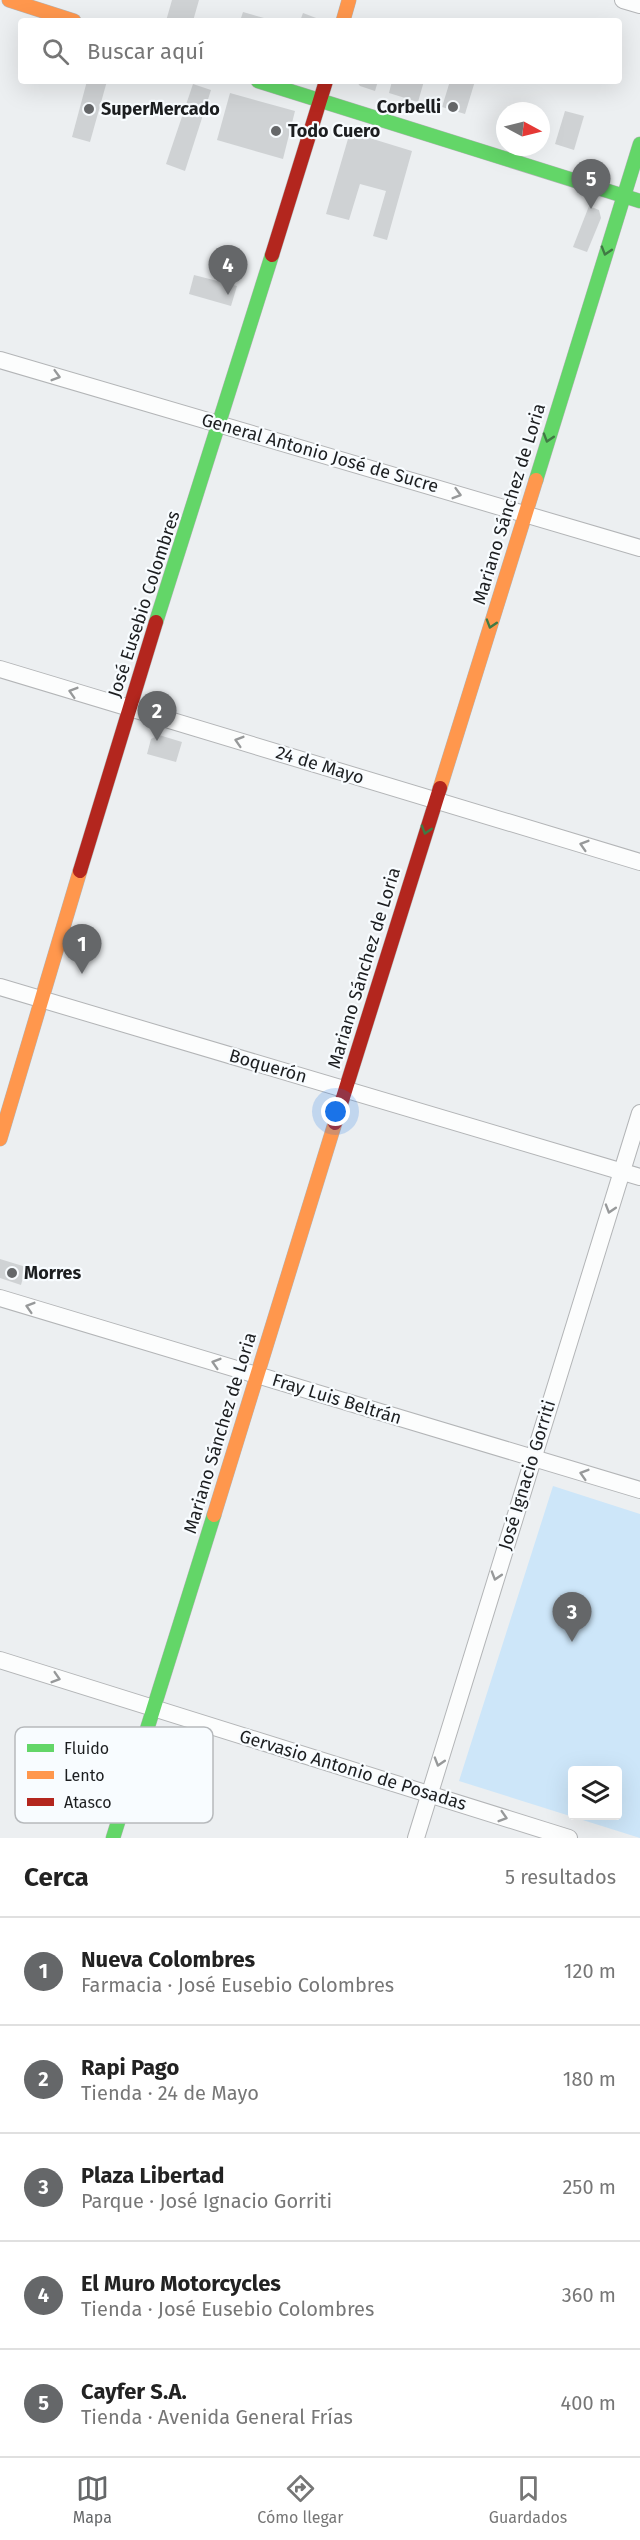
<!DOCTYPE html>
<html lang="es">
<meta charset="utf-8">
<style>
:root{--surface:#fff;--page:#f6f6f6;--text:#222;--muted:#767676;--line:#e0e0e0;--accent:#656769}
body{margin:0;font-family:"Fira Sans",sans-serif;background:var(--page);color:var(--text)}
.controls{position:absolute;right:18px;bottom:18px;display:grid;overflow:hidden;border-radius:6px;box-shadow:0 6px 24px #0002}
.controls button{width:54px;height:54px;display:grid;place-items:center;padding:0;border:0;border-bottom:2px solid var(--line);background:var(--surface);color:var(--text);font:30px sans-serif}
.compass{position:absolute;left:496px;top:102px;width:54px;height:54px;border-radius:50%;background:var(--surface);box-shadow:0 6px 24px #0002;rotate:97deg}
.you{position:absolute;left:336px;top:1112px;width:21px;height:21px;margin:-15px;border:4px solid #fff;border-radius:50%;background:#1a73e8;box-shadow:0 0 0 9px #1a73e833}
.badge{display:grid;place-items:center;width:39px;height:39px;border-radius:50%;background:var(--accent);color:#fff;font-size:20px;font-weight:700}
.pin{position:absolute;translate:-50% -50px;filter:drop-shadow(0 2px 3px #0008)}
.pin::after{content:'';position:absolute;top:32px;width:21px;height:18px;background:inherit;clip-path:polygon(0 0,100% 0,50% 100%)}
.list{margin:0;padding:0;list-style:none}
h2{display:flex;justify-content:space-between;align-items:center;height:78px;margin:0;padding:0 24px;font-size:26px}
h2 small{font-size:20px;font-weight:400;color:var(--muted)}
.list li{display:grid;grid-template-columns:39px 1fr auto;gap:18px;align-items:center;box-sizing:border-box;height:108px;padding:0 24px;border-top:2px solid var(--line)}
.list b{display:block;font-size:22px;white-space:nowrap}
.list p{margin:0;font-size:20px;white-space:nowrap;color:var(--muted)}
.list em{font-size:20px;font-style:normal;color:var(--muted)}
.icon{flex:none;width:33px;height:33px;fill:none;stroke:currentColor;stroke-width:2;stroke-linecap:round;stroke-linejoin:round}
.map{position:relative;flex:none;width:640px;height:1838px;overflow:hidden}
.search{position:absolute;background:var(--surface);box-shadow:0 6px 24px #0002;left:18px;right:18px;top:18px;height:66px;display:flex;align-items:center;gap:15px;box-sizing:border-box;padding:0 21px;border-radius:6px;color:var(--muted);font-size:22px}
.sheet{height:618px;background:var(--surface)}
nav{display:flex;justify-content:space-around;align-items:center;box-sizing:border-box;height:84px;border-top:2px solid var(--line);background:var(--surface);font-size:16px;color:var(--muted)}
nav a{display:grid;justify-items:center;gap:3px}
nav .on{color:var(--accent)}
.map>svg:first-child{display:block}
</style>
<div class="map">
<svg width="640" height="1838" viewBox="0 0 640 1838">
<rect width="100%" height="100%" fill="#eceff1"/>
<path fill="#cde6f9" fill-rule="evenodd" d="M553,1486L640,1514V1838L459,1781ZM572,1770H618V1816H572Z"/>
<g fill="#cfd2d4">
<polygon points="172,0 199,0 193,21 166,21"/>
<polygon points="243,12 264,18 264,21 240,21"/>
<polygon points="303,13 324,21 300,21"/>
<polygon points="87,81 107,81 90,142 72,137"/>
<polygon points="356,81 378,81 375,91 360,86"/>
<polygon points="392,81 424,81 418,102 389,93"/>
<polygon points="450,81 475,81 465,114 442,107"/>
<polygon points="193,84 211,90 185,171 166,164"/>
<polygon points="230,93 295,111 283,159 217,140"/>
<polygon points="565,111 584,116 574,150 555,144"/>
<polygon points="350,132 412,151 387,240 373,236 386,191 360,184 349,220 326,214"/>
<polygon points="589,206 599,210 601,218 587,252 573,247"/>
<polygon points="194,275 237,286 231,306 189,294"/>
<polygon points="159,735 182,742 176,762 147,754 151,739"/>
<polygon points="0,1259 26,1267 21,1285 0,1278"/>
</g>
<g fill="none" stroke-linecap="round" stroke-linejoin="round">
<g stroke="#b3b5b7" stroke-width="18">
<g id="street">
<polyline points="623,0 640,5"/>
<polyline points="0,360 640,548"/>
<polyline points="0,669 640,862"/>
<polyline points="0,987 640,1177"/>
<polyline points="0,1298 640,1490"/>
<polyline points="0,1660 569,1838"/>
<polyline points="416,1838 640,1113"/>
</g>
</g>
<g stroke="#b3b5b7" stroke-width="15">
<g id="fast">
<polyline points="258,81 640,201"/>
<polyline points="536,480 640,144"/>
<polyline points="156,622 272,255"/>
<polyline points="113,1838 214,1515"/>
</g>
</g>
<g stroke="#b3b5b7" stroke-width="15">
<g id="slow">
<polyline points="9,0 74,21"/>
<polyline points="343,21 349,0"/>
<polyline points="440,788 536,480"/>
<polyline points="0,1139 80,871"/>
<polyline points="214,1515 335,1123"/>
</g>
</g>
<g stroke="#b3b5b7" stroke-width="15">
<g id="jam">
<polyline points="272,255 326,81"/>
<polyline points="80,871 156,622"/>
<polyline points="335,1123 440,788"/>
</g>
</g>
<use href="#street" stroke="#fcfdfd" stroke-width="16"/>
<use href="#fast" stroke="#63d668" stroke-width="14"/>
<use href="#slow" stroke="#ff974d" stroke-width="14"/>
<use href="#jam" stroke="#b3261e" stroke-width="14"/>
</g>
<defs><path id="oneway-chevron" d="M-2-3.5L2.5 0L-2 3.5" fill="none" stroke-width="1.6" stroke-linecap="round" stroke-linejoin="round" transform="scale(1.5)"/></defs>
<g stroke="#407a44">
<use href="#oneway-chevron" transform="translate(606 251) rotate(107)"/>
<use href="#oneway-chevron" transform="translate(548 438) rotate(107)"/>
<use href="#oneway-chevron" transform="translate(491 624) rotate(107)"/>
<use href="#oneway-chevron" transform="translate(426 830) rotate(107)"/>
</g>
<g stroke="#97999a">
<use href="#oneway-chevron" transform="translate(56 376) rotate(16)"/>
<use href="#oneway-chevron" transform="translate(457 494) rotate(16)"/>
<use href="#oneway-chevron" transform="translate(73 692) rotate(-163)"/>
<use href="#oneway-chevron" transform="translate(239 741) rotate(-163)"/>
<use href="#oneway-chevron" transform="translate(584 845) rotate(-163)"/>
<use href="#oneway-chevron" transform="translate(610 1209) rotate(107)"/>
<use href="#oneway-chevron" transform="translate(30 1307) rotate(-163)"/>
<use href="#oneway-chevron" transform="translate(216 1363) rotate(-163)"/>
<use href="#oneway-chevron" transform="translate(584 1474) rotate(-163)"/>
<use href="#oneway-chevron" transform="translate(496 1576) rotate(107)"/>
<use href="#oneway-chevron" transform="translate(56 1678) rotate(17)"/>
<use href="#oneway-chevron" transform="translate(439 1762) rotate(107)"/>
<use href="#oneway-chevron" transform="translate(503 1817) rotate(17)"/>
</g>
<g fill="#656769" stroke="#f8fcff" stroke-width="2">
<circle cx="453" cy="107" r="6"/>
<circle cx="89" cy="109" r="6"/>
<circle cx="276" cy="131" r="6"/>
<circle cx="12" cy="1273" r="6"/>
</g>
<g text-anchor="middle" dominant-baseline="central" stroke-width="4.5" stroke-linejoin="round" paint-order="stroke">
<g font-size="18" font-weight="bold" fill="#1c1e20" stroke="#f8fcff" text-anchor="start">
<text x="441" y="107" text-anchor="end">Corbelli</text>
<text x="101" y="109">SuperMercado</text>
<text x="288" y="131">Todo Cuero</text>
<text x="24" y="1273">Morres</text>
</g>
<g font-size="18" fill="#1c1e20" stroke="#f8fcff">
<text transform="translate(320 453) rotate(16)">General Antonio José de Sucre</text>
<text transform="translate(509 504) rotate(-73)">Mariano Sánchez de Loria</text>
<text transform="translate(144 604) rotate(-72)">José Eusebio Colombres</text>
<text transform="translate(320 765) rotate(17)">24 de Mayo</text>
<text transform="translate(364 968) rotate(-73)">Mariano Sánchez de Loria</text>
<text transform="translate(268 1066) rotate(16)">Boquerón</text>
<text transform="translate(337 1399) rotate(17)">Fray Luis Beltrán</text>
<text transform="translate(220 1433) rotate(-73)">Mariano Sánchez de Loria</text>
<text transform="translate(527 1475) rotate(-73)">José Ignacio Gorriti</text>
<text transform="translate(353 1770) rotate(17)">Gervasio Antonio de Posadas</text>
</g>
</g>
<rect x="15" y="1727" width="198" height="96" rx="9" fill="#f8fcff" stroke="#b6b9bc" stroke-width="1.5"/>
<rect x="27" y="1744" width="27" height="8" fill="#63d668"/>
<rect x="27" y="1771" width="27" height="8" fill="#ff974d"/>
<rect x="27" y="1798" width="27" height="8" fill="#b3261e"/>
<g font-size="16" fill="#1c1e20">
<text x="64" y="1754">Fluido</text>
<text x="64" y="1781">Lento</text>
<text x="64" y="1808">Atasco</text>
</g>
</svg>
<div class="controls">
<button><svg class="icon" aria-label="layers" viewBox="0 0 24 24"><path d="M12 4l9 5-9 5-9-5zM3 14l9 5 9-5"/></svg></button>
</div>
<svg class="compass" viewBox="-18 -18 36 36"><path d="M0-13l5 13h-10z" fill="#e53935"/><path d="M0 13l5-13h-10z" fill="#767676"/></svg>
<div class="you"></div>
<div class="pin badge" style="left:82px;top:974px">1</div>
<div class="pin badge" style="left:157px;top:741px">2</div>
<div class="pin badge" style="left:572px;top:1642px">3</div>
<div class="pin badge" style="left:228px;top:295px">4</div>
<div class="pin badge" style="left:591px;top:209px">5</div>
<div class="search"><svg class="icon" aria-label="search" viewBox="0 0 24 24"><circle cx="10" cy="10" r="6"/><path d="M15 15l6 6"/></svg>Buscar aquí</div>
</div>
<section class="sheet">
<h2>Cerca<small>5 resultados</small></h2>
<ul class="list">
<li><span class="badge">1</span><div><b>Nueva Colombres</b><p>Farmacia · José Eusebio Colombres</p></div><em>120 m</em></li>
<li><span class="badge">2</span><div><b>Rapi Pago</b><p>Tienda · 24 de Mayo</p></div><em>180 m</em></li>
<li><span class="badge">3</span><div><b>Plaza Libertad</b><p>Parque · José Ignacio Gorriti</p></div><em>250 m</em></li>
<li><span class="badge">4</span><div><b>El Muro Motorcycles</b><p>Tienda · José Eusebio Colombres</p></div><em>360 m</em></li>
<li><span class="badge">5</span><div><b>Cayfer S.A.</b><p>Tienda · Avenida General Frías</p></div><em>400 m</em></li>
</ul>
</section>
<nav>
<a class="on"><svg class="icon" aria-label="map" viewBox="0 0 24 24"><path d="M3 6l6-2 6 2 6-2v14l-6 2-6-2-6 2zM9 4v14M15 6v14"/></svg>Mapa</a>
<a><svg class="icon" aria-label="directions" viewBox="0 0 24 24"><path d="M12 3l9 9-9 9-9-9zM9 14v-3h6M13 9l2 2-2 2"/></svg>Cómo llegar</a>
<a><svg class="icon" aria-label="saved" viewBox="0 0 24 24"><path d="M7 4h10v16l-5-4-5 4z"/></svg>Guardados</a>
</nav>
